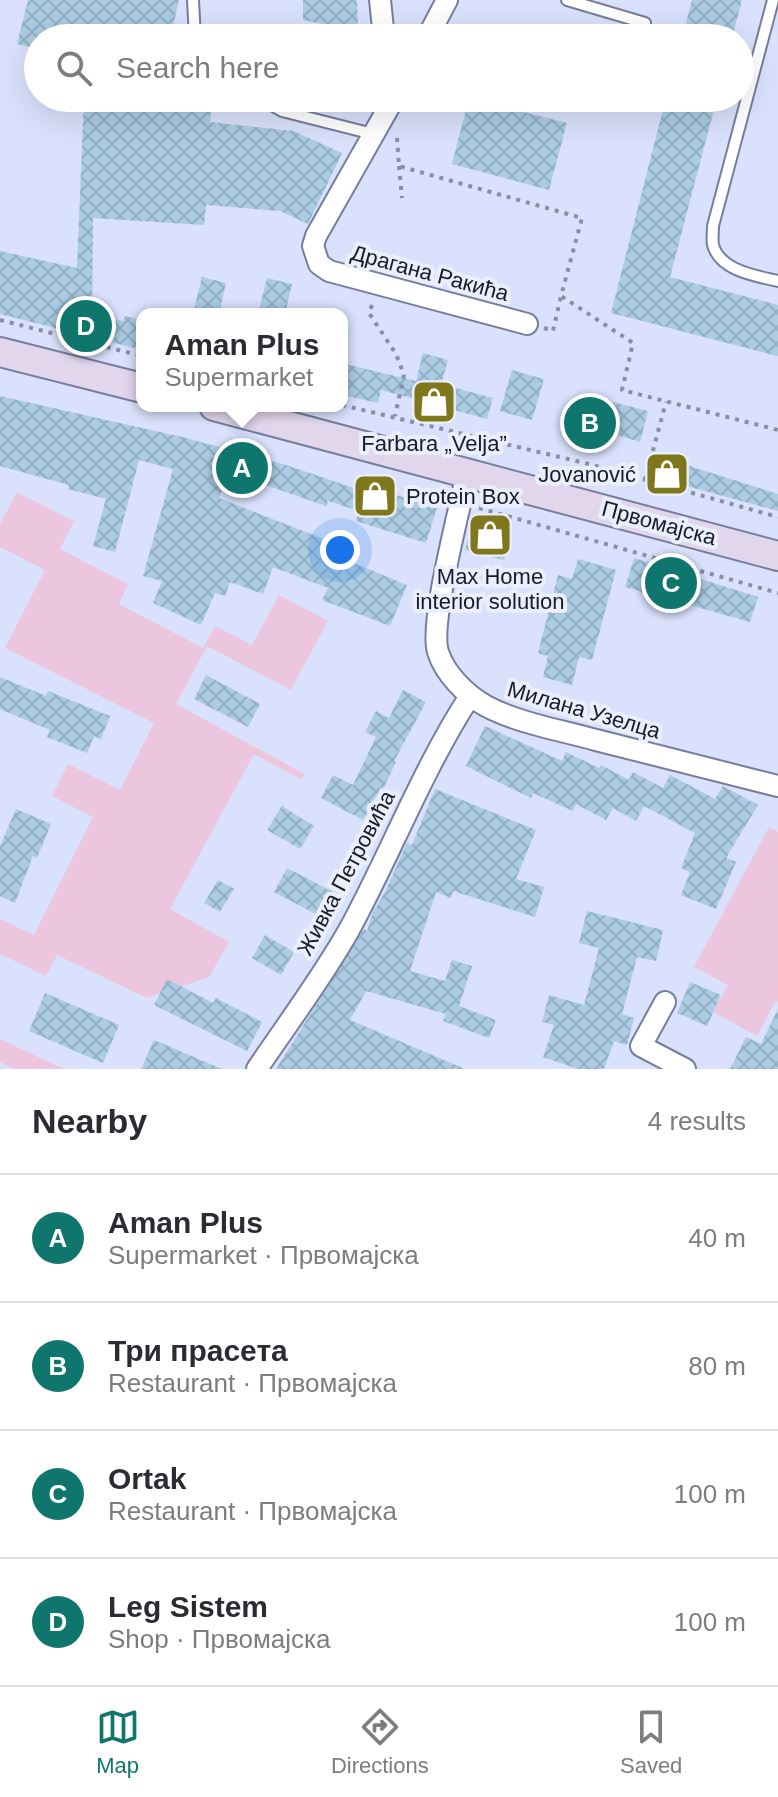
<!DOCTYPE html>
<meta charset="utf-8">
<style>
:root{--surface:#fff;--page:#f2f2f3;--text:#2b2b33;--muted:#7c7c81;--line:#e1e1e2;--accent:#0f766e}
body{margin:0;font-family:Helvetica,sans-serif;background:var(--page);color:var(--text)}
.you{position:absolute;left:340px;top:550px;width:28px;height:28px;margin:-20px;border:6px solid #fff;border-radius:50%;background:#1a73e8;box-shadow:0 0 0 12px #1a73e833}
.badge{display:grid;place-items:center;width:52px;height:52px;border-radius:50%;background:var(--accent);color:#fff;font-size:26px;font-weight:700}
.pin{position:absolute;translate:-50% -50%;border:4px solid #fff;box-shadow:0 2px 8px #0006}
.popup{position:absolute;left:136px;top:308px;width:212px;height:104px;box-sizing:border-box;display:grid;place-content:center;border-radius:16px;background:var(--surface);filter:drop-shadow(0 2px 6px #0005);font-size:26px;white-space:nowrap;color:var(--muted)}
.popup b{font-size:30px;color:var(--text)}
.popup::after{content:'';position:absolute;left:50%;top:100%;margin-left:-16px;border:16px solid transparent;border-top-color:var(--surface)}
.list{margin:0;padding:0;list-style:none}
h2{display:flex;justify-content:space-between;align-items:center;height:104px;margin:0;padding:0 32px;font-size:34px}
h2 small{font-size:26px;font-weight:400;color:var(--muted)}
.list li{display:grid;grid-template-columns:52px 1fr auto;gap:24px;align-items:center;box-sizing:border-box;height:128px;padding:0 32px;border-top:2px solid var(--line)}
.list b{display:block;font-size:30px;white-space:nowrap}
.list p{margin:0;font-size:26px;white-space:nowrap;color:var(--muted)}
.list em{font-size:26px;font-style:normal;color:var(--muted)}
.icon{flex:none;width:44px;height:44px;fill:none;stroke:currentColor;stroke-width:2;stroke-linecap:round;stroke-linejoin:round}
.map{position:relative;flex:none;width:778px;height:1069px;overflow:hidden}
.search{position:absolute;background:var(--surface);box-shadow:0 8px 32px #0002;left:24px;right:24px;top:24px;height:88px;display:flex;align-items:center;gap:20px;box-sizing:border-box;padding:0 28px;border-radius:44px;color:var(--muted);font-size:30px}
.sheet{height:616px;background:var(--surface)}
nav{display:flex;justify-content:space-around;align-items:center;box-sizing:border-box;height:112px;border-top:2px solid var(--line);background:var(--surface);font-size:22px;color:var(--muted)}
nav a{display:grid;justify-items:center;gap:4px}
nav .on{color:var(--accent)}
.map>svg:first-child{display:block}
</style>
<div class="map">
<svg width="778" height="1069" viewBox="0 0 778 1069">
<defs>
<pattern id="building-cross-hatch" width="8" height="8" patternUnits="userSpaceOnUse" patternTransform="scale(2)"><rect width="8" height="8" fill="#abcce3"/><path d="M0 0l8 8M0 8l8-8" fill="none" stroke="#92afc3"/></pattern>
</defs>
<rect width="100%" height="100%" fill="#d9e1fc"/>
<g fill="#ecc6df">
<polygon points="17,492 74,521 60,549 128,584 119,604 203,648 215,626 252,645 279,595 328,621 291,690 207,646 176,704 305,774 302,780 254,754 170,909 229,942 209,977 147,998 57,955 46,976 0,954 0,919 34,935 93,817 52,796 68,764 120,790 154,723 5,648 45,570 0,547 0,524"/>
<polygon points="769,827 778,832 778,1002 775,1002 757,1036 713,1012 728,985 694,967"/>
<polygon points="0,1039 64,1069 15,1069 0,1062"/>
</g>
<g fill="url(#building-cross-hatch)">
<polygon points="28,0 179,0 170,38 38,38 38,49 17,44"/>
<polygon points="303,0 357,0 358,31 303,20"/>
<polygon points="692,0 742,0 732,38 682,38"/>
<polygon points="84,98 179,99 178,107 211,110 210,122 293,131 342,153 308,224 280,211 206,205 204,225 93,218 92,314 123,321 125,316 142,320 142,350 0,314 0,251 77,268"/>
<polygon points="469,98 567,123 549,190 452,164"/>
<polygon points="666,98 717,98 670,277 778,305 778,356 611,313"/>
<polygon points="202,277 226,283 219,314 193,314"/>
<polygon points="267,278 292,284 285,314 258,314"/>
<polygon points="423,353 448,360 441,384 493,398 487,419 381,390 378,403 342,395 345,364 416,381"/>
<polygon points="512,370 544,379 532,420 500,411"/>
<polygon points="0,396 182,437 286,465 357,489 359,483 437,508 426,543 356,521 359,511 328,501 326,506 228,472 219,498 331,542 327,552 407,585 390,626 322,600 328,588 273,567 263,594 230,582 225,596 215,593 201,625 153,603 162,581 143,576 173,469 139,460 115,552 93,546 106,499 68,489 69,485 0,466"/>
<polygon points="579,398 608,405 609,401 648,411 640,442 573,421"/>
<polygon points="667,459 778,494 778,511 661,479"/>
<polygon points="472,525 510,535 504,560 465,550"/>
<polygon points="634,558 758,597 750,622 625,587"/>
<polygon points="578,559 616,570 592,660 579,657 572,685 543,677 548,656 538,653 558,575 572,579"/>
<polygon points="206,675 260,704 248,727 194,699"/>
<polygon points="0,677 46,696 48,691 110,716 101,739 94,736 87,753 47,737 50,730 0,709"/>
<polygon points="403,690 426,702 394,761 396,762 383,789 381,787 363,820 321,798 333,775 353,785 376,737 365,732 376,711 389,718"/>
<polygon points="485,726 562,761 566,752 599,768 601,765 629,780 633,772 663,788 670,775 715,799 723,786 758,805 726,858 736,862 716,909 681,895 690,872 681,868 695,833 644,806 636,821 613,808 606,820 576,804 573,811 533,793 531,798 466,766"/>
<polygon points="435,789 536,830 516,879 544,887 535,917 453,891 451,898 436,892 410,971 445,981 452,960 472,966 459,1006 496,1020 489,1038 443,1021 446,1014 366,991 350,1020 465,1069 276,1069 364,929 367,931 373,912 384,894 407,843 412,845"/>
<polygon points="282,806 314,826 300,849 267,830"/>
<polygon points="16,809 51,824 37,858 33,856 15,903 0,896 0,846"/>
<polygon points="287,868 337,894 325,919 274,892"/>
<polygon points="218,880 234,889 220,912 204,903"/>
<polygon points="587,911 663,930 656,961 637,957 622,1014 634,1018 627,1045 614,1041 604,1069 578,1069 543,1057 554,1025 542,1022 549,995 584,1005 599,948 579,943"/>
<polygon points="265,935 294,952 281,975 252,958"/>
<polygon points="167,979 213,1003 216,998 262,1022 247,1051 154,1005"/>
<polygon points="690,982 721,995 707,1026 677,1013"/>
<polygon points="45,993 119,1025 103,1063 29,1031"/>
<polygon points="778,1009 778,1069 730,1069 746,1037 761,1044"/>
<polygon points="154,1040 222,1069 141,1069"/>
</g>
<g fill="none" stroke-linecap="round" stroke-linejoin="round">
<g stroke="#767e9d" stroke-width="14">
<g id="lane">
<polyline points="193,0 195,38"/>
<polyline points="567,0 645,23"/>
<path d="M773,0L713,226C713,232 712,240 713,245C720,271 757,276 778,281"/>
<polyline points="259,98 282,111 373,134"/>
</g>
</g>
<g stroke="#767e9d" stroke-width="24">
<g id="street">
<polyline points="380,0 384,38"/>
<polyline points="427,38 447,0"/>
<polyline points="394,98 316,236 313,246 319,264 329,271 527,324"/>
<path d="M467,473C460,509 429,623 438,652C445,674 466,695 486,706C518,723 560,730 596,740C656,755 717,771 778,786"/>
<polyline points="665,1002 641,1046 685,1069"/>
<path d="M257,1069C288,1023 322,978 349,930C391,853 422,770 470,696"/>
</g>
</g>
<g stroke="#767e9d" stroke-width="32">
<g id="secondary">
<polyline points="0,352 142,388"/>
<polyline points="214,406 778,556"/>
</g>
</g>
<g stroke="#888fa4" stroke-width="4" stroke-dasharray="4 6" stroke-linecap="butt">
<polyline points="397,138 399,166 582,218 561,296 633,343 622,390 778,430"/>
<polyline points="399,166 402,198"/>
<polyline points="372,305 369,313 396,354 404,375 395,416"/>
<polyline points="0,320 142,356"/>
<polyline points="544,328 553,331 561,296"/>
<polyline points="342,405 589,464 778,517"/>
<polyline points="645,480 666,402"/>
<polyline points="479,508 778,593"/>
</g>
<use href="#lane" stroke="#fff" stroke-width="10"/>
<use href="#street" stroke="#fff" stroke-width="20"/>
<use href="#secondary" stroke="#e1d6ec" stroke-width="28"/>
</g>
<defs>
<g id="shop-square" transform="scale(2.3)"><rect x="-9" y="-9" width="18" height="18" rx="4" fill="#7e771b" stroke="#ebeffc"/><path d="M-5-2.5h2.3a2.7 3.5 0 0 1 5.4 0H5L5.5 6h-11ZM-1.5-2.5h3a1.5 2.3 0 0 0-3 0Z" fill="#fff"/></g>
</defs>
<g fill-rule="evenodd">
<use href="#shop-square" x="434" y="402"/>
<use href="#shop-square" x="667" y="474"/>
<use href="#shop-square" x="375" y="496"/>
<use href="#shop-square" x="490" y="535"/>
</g>
<g text-anchor="middle" dominant-baseline="central" stroke-width="8" stroke-linejoin="round" paint-order="stroke">
<g font-size="22" fill="#181c28" stroke="#ebeffc">
<text transform="translate(430 273) rotate(15)">Драгана Ракића</text>
<text transform="translate(659 523) rotate(15)">Првомајска</text>
<text transform="translate(584 710) rotate(16)">Милана Узелца</text>
<text transform="translate(346 873) rotate(-62)">Живка Петровића</text>
</g>
<g font-size="22" fill="#181c28" stroke="#ebeffc">
<text x="434" y="443">Farbara „Velja”</text>
<text x="636" y="474" text-anchor="end">Jovanović</text>
<text x="406" y="496" text-anchor="start">Protein Box</text>
<text x="490" y="576">Max Home<tspan x="490" dy="25">interior solution</tspan></text>
</g>
</g>
</svg>
<div class="you"></div>
<div class="pin badge" style="left:242px;top:468px">A</div>
<div class="popup"><b>Aman Plus</b>Supermarket</div>
<div class="pin badge" style="left:590px;top:423px">B</div>
<div class="pin badge" style="left:671px;top:583px">C</div>
<div class="pin badge" style="left:86px;top:326px">D</div>
<div class="search"><svg class="icon" aria-label="search" viewBox="0 0 24 24"><circle cx="10" cy="10" r="6"/><path d="M15 15l6 6"/></svg>Search here</div>
</div>
<section class="sheet">
<h2>Nearby<small>4 results</small></h2>
<ul class="list">
<li><span class="badge">A</span><div><b>Aman Plus</b><p>Supermarket · Првомајска</p></div><em>40 m</em></li>
<li><span class="badge">B</span><div><b>Три прасета</b><p>Restaurant · Првомајска</p></div><em>80 m</em></li>
<li><span class="badge">C</span><div><b>Ortak</b><p>Restaurant · Првомајска</p></div><em>100 m</em></li>
<li><span class="badge">D</span><div><b>Leg Sistem</b><p>Shop · Првомајска</p></div><em>100 m</em></li>
</ul>
</section>
<nav>
<a class="on"><svg class="icon" aria-label="map" viewBox="0 0 24 24"><path d="M3 6l6-2 6 2 6-2v14l-6 2-6-2-6 2zM9 4v14M15 6v14"/></svg>Map</a>
<a><svg class="icon" aria-label="directions" viewBox="0 0 24 24"><path d="M12 3l9 9-9 9-9-9zM9 14v-3h6M13 9l2 2-2 2"/></svg>Directions</a>
<a><svg class="icon" aria-label="saved" viewBox="0 0 24 24"><path d="M7 4h10v16l-5-4-5 4z"/></svg>Saved</a>
</nav>
